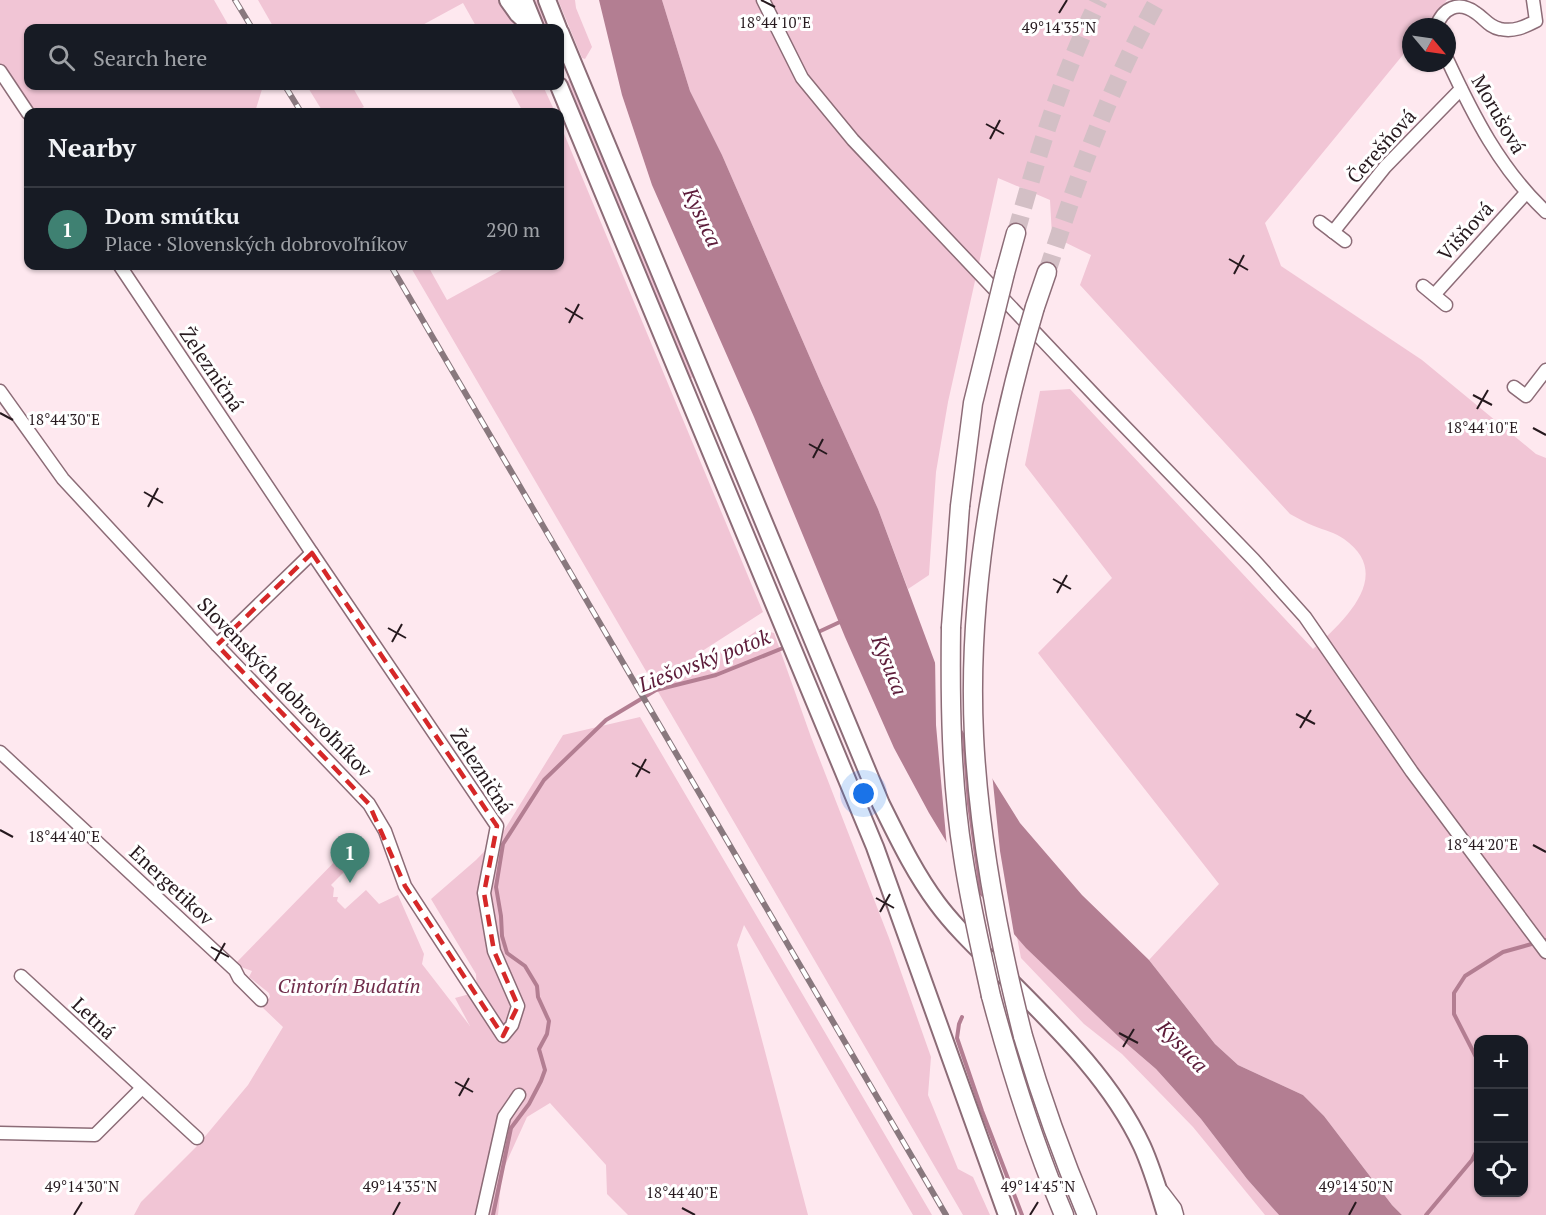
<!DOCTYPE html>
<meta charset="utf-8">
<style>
:root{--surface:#171b24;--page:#20242c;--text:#f1f3f6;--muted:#9ea1a6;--line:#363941;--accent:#3f8172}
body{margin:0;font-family:"PT Serif",serif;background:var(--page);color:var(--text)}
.controls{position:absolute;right:18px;bottom:18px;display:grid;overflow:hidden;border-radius:12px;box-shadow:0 2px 4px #0004}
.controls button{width:54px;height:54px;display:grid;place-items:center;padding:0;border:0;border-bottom:2px solid var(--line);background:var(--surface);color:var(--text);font:30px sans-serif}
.compass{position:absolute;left:1402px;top:18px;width:54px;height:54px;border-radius:50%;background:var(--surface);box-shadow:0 2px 4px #0004;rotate:119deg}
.you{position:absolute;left:864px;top:794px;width:21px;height:21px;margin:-15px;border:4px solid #fff;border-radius:50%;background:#1a73e8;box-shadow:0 0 0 9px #1a73e833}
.badge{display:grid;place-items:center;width:39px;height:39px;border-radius:50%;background:var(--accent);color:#fff;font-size:20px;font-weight:700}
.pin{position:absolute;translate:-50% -50px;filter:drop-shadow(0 2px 3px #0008)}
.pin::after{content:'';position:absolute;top:32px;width:21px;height:18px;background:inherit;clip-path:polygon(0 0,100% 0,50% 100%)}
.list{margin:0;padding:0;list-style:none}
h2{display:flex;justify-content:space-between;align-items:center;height:78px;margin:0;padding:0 24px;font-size:26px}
h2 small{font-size:20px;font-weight:400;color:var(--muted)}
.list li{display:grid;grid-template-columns:39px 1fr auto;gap:18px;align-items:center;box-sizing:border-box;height:84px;padding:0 24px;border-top:2px solid var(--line)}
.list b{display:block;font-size:22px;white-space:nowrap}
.list p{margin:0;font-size:20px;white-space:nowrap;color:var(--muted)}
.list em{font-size:20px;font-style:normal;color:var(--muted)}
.icon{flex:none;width:33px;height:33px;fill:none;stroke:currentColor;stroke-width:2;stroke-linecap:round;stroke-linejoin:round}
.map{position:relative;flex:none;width:1546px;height:1215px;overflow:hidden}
.search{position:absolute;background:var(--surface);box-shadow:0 2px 4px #0004;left:24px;top:24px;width:540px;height:66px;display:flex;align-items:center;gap:15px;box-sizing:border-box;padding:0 21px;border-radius:12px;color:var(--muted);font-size:22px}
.panel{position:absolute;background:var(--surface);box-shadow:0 2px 4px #0004;left:24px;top:108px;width:540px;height:162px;border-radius:12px}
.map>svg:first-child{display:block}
</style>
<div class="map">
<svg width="1546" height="1215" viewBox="0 0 1546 1215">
<rect width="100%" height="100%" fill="#fee8ef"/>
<g fill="#f1c5d5" fill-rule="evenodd">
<polygon points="0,0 214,0 230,28 28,28 28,86 263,86 255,112 32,112 0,63"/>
<polygon points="258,0 500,0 509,10 519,28 477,28 463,3 417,28 274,28"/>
<polygon points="531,0 538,0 550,28 543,28"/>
<polygon points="558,0 575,0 576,8 592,47 585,59 582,58"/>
<path d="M662,0H1447L1425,27H1411V45L1265,223L1281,266L1422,360L1536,454L1546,458V1215H1402L1392,1205L1324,1116L1303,1095L1238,1065L1215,1044L1149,960L1219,884L1038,653L1112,578L1025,465L1040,391L1070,389L1313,649C1344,621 1395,575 1344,539C1336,533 1324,530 1314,526C1306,523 1298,518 1290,514L1080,285L1091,255L1052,236L1050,200L998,178L948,402L936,472L929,575L908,589L878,509L821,383L722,155L690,91ZM1478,1040H1524V1192H1478Z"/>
<polygon points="568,80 571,81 694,377 689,379 566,83"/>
<polygon points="307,86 352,86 364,107 353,112 323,112"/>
<polygon points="509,86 543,86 555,112 523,112"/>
<path d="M560,124L763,612L696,655C720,657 740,642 759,629L774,633L811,737L889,938L931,1057L928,1095L958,1169L973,1177L990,1215H963L410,266H428L447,300L509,266H560Z"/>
<polygon points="640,717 932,1215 913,1215 744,925 737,945 808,1215 628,1215 607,1194 606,1165 550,1103 527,1117 502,1172 498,1215 134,1215 141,1202 197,1146 248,1085 283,1027 261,1006 270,997 269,993 249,977 252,971 241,967 236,963 343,853 353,863 331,885 334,888 333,897 338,897 337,901 345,909 366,890 379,904 398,895 424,954 422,964 470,1026 455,998 477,992 476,974 431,899 476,860 503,832 563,735"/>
<polygon points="1017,937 1120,1038 1156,1069 1201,1119 1247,1179 1279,1215 1265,1215 1193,1127 1122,1054 1084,1024 1021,958"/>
</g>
<polygon fill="#b37e92" points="599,0 662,0 690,91 722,155 821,383 878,509 957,722 1020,823 1082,895 1149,960 1215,1044 1238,1065 1303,1095 1324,1116 1392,1205 1402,1215 1279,1215 1247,1179 1201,1119 1156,1069 1120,1038 1026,948 975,889 929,813 894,748 845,637 754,417 652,185 622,95"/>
<g fill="#fee8ef">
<polygon points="935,655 961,723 967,804 980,899 972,890 947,848 936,725"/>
<polygon points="965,730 992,773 1000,851 1015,940 983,902 970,807"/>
</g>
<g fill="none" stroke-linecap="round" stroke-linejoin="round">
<g stroke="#b37e92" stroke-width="4">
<polyline points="814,634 842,621"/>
<polyline points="962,1017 959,1024 957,1038 982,1111 1022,1215"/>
<polyline points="1478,1061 1454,1014 1454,993 1465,976 1503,952 1546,940"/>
<polyline points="493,1215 511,1128 529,1104 541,1081 545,1070 539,1049 547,1034 549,1021 538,997 537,986 525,966 507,953 502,936 501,916 496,887 503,844 544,780 606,720 656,690 716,675 788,646"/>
<polyline points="1426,1215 1472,1160 1478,1148"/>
</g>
<g stroke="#d3bfc5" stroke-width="18" stroke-dasharray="18 9" stroke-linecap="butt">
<path d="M1016,233C1038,153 1062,74 1099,0"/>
<path d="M1047,272C1077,179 1110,85 1158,0"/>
</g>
<g stroke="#8c6c77" stroke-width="15">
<g id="minor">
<polyline points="763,0 802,78 853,140 1101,402 1254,560 1305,617 1412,772 1546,952"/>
<path d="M1436,27C1443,8 1458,0 1476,13C1484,18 1489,27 1500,29C1514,32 1524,27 1536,21L1533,0"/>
<path d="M1447,59C1473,115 1500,169 1546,212"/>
<polyline points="0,71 28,113"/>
<polyline points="1320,222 1345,241"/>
<polyline points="1333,232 1385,167 1461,89"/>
<polyline points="1423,286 1446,305"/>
<polyline points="1434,295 1526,193"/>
<polyline points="1514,387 1526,396 1546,370"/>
<polyline points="0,391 63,479 217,645 369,804 385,831 405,886 503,1036 512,1025 518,1006 494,951 484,893 497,826 312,553 120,266"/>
<polyline points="217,645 312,553"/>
<polyline points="0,752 235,970 239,978 261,1000"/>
<polyline points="21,976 197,1138"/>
<polyline points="0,1133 95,1135 141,1089"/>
<polyline points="1162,1191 1175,1208 1177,1215"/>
<polyline points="482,1215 504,1117 519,1095"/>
</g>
</g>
<g stroke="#8c6c77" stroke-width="20">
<g id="major">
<polyline points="508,0 518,14 533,28"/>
<polyline points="524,0 535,27"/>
<polyline points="547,0 558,28"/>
<path d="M560,32L881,804C898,838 914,872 937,903C959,933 989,959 1015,986C1063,1034 1113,1084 1142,1146C1152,1168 1159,1192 1166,1215"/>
<polyline points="559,86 875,847 1007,1215"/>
</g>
</g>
<g stroke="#8c6c77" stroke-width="21">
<g id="highway">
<polyline points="1005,273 1016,233"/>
<polyline points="1035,307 1047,272"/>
<polyline points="951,627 960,506"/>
<path d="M991,996C1011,1071 1034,1144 1064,1215"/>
<path d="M1023,1036C1041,1097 1062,1156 1087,1215"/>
</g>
</g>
<use href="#minor" stroke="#fff" stroke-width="12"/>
<use href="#major" stroke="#fff" stroke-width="16"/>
<use href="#highway" stroke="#fff" stroke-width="18"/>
<g stroke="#89787e" stroke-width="6">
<g id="rail">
<polyline points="235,0 252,28"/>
<polyline points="285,86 301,112"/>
<polyline points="391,266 946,1215"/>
</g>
</g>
<use href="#rail" stroke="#fff" stroke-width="4" stroke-dasharray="11" stroke-linecap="butt"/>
<g stroke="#8c6c77" stroke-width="21" stroke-linecap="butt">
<g id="highway-bridge">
<polyline points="960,506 973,403 1005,273"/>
<path d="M951,627C950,703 951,781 963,856C970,903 981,950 991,996"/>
<path d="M1023,1036C998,937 979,838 974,736C967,591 994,446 1035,307"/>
</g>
</g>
<use href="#highway-bridge" stroke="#fff" stroke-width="18"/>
</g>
<path fill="none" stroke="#d62828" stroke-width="4.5" stroke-dasharray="12 8" stroke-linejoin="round" d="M312,553L497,826L484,893L494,951L518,1006L503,1036L405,886L369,804L217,645Z"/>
<path fill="none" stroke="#26191e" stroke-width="2" d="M761,0L775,7M1059,13L1067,0M986,124L1004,134M990,139L1000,120M1229,259L1248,270M1234,274L1244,255M565,308L583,319M569,323L579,304M1473,395L1492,405M1477,409L1488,390M0,413L13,420M1533,428L1546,435M809,444L827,454M813,458L823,439M144,492L163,503M148,507L158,488M1053,579L1071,589M1057,593L1067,575M388,628L406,638M392,642L402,624M1296,714L1315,724M1300,728L1311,710M632,763L650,773M636,777L646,759M0,830L13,837M1533,845L1546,852M876,898L894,908M880,912L890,894M211,947L229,957M215,961L225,943M1119,1033L1138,1043M1123,1047L1134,1029M455,1082L473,1092M459,1096L469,1078M682,1208L695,1215M74,1215L82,1202M393,1215L400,1202M1030,1215L1038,1202M1349,1215L1356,1202"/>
<g text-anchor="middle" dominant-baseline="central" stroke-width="6" stroke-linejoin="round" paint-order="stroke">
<g font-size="20" fill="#26191e" stroke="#fff">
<text transform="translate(1499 114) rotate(60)">Morušová</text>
<text transform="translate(1381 146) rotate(-48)">Čerešňová</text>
<text transform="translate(1465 231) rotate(-48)">Višňová</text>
<text transform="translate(212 369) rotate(56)">Železničná</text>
<text transform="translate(285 687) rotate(46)">Slovenských dobrovoľníkov</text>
<text transform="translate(482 771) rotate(57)">Železničná</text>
<text transform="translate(172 885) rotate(43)">Energetikov</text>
<text transform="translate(94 1018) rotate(43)">Letná</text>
</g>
<g font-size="20" font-style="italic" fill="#6f2c4a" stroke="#fff">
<text x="349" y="985">Cintorín Budatín</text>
</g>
<g font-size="21" font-style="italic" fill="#5d1c3a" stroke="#fff">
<text transform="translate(703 217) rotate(65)">Kysuca</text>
<text transform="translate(704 660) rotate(-21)">Liešovský potok</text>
<text transform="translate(890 665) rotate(68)">Kysuca</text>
<text transform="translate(1183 1046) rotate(46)">Kysuca</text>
</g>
</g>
<g font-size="15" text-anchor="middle" fill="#26191e" stroke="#fff" stroke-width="6" stroke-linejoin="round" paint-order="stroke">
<text x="775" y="28">18°44'10"E</text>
<text x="1059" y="33">49°14'35"N</text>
<text x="64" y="425">18°44'30"E</text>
<text x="1482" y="433">18°44'10"E</text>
<text x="64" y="842">18°44'40"E</text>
<text x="1482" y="850">18°44'20"E</text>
<text x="82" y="1192">49°14'30"N</text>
<text x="400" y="1192">49°14'35"N</text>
<text x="1038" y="1192">49°14'45"N</text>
<text x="1356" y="1192">49°14'50"N</text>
<text x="682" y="1198">18°44'40"E</text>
</g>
</svg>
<div class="controls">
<button>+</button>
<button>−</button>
<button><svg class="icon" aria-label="locate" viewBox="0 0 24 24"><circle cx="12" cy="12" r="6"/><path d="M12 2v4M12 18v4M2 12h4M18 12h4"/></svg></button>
</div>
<svg class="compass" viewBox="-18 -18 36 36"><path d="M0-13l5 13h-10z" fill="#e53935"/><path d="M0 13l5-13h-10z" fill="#9ea1a6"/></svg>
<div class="you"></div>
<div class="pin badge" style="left:350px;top:883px">1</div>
<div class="search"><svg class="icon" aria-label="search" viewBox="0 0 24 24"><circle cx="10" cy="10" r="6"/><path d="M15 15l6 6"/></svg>Search here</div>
<section class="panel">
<h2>Nearby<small></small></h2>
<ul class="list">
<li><span class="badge">1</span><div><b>Dom smútku</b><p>Place · Slovenských dobrovoľníkov</p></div><em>290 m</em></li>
</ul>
</section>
</div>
